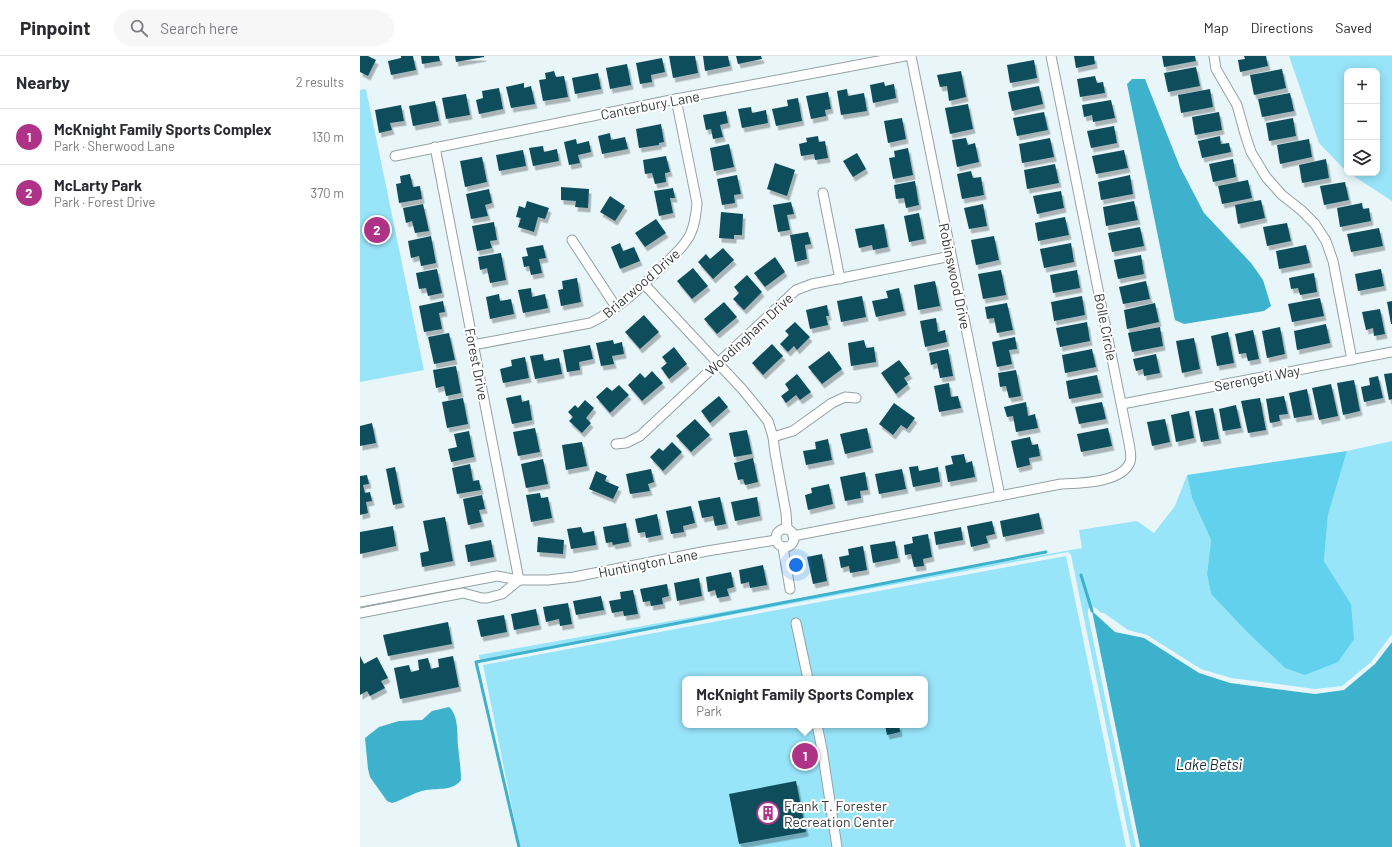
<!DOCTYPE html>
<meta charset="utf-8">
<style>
:root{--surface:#fff;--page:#f7f7f7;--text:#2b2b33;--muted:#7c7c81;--line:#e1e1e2;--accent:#ae3386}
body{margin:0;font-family:Barlow,sans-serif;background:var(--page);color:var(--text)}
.controls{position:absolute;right:12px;top:12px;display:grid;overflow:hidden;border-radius:8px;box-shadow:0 2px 10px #0003}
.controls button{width:36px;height:36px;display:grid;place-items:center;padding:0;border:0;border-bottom:1px solid var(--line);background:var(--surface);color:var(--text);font:20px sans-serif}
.you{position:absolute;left:436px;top:509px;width:14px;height:14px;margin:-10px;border:3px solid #fff;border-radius:50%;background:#1a73e8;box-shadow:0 0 0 6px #1a73e833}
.badge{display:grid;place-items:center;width:26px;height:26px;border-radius:50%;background:var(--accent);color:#fff;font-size:13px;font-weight:700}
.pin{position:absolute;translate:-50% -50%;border:2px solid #fff;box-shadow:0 1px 4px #0006}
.popup{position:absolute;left:322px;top:620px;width:246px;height:52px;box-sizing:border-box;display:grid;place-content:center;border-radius:8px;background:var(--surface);filter:drop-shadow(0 1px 3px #0005);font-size:13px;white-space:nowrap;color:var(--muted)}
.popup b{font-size:15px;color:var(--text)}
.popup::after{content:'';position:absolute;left:50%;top:100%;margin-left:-8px;border:8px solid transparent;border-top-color:var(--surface)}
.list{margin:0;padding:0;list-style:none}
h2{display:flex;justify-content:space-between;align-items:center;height:52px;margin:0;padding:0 16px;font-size:17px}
h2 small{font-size:13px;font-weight:400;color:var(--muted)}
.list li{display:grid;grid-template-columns:26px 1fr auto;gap:12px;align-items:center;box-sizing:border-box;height:56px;padding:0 16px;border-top:1px solid var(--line)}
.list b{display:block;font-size:15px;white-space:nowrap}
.list p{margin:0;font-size:13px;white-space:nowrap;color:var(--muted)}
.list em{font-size:13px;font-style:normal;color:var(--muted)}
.icon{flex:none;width:22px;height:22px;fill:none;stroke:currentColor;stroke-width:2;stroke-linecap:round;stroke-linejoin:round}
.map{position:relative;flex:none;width:1032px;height:791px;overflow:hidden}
header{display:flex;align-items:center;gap:24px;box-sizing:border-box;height:56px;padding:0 20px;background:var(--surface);border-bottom:1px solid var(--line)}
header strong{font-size:19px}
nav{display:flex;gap:22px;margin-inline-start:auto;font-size:14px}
.search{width:280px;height:36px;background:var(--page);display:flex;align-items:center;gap:10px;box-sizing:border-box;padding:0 14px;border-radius:22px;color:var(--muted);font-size:15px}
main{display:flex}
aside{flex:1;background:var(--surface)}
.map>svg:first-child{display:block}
</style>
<header>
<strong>Pinpoint</strong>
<div class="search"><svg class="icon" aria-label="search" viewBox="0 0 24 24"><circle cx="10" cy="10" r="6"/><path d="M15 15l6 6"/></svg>Search here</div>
<nav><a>Map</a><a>Directions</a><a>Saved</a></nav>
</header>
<main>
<aside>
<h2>Nearby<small>2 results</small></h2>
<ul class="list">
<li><span class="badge">1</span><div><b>McKnight Family Sports Complex</b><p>Park · Sherwood Lane</p></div><em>130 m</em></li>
<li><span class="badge">2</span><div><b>McLarty Park</b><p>Park · Forest Drive</p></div><em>370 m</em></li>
</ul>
</aside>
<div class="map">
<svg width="1032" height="791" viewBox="0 0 1032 791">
<defs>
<filter id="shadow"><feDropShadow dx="2.5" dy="4.5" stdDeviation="0" flood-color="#0004"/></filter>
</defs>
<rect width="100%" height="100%" fill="#e8f6fa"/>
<g fill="#98e4f9" fill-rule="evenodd">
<polygon points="929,0 1032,0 1032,145 989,117 1017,117 1017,15 987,15 987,116 959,87"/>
<polygon points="6,33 64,314 0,326 0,34"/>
<path d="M1032,385V578L1011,606L982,630L955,633L871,622L841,613L787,579L768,574L744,557H741C737,553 734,549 728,553V559L776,791H771L711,499L708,496L120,606L119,599L722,492L719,474L777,465L794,477L815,450L827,419L832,442L851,484L847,518L851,538L887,576L925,612L991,548L964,505L968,459L987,395Z"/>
<path d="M706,500L766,791H160L123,609ZM325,623H565V669H325Z"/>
</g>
<polygon fill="#62d1ed" points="987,395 968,459 964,505 991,548 994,583 978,606 945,619 925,612 887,576 851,538 847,518 851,484 832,442 827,419"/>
<g fill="#3eb1cd">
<polygon points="772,23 785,23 820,111 844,157 891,207 903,224 911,250 904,255 824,268 815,264 767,28"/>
<polygon points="732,555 755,576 784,582 839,617 870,627 955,638 984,634 1015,608 1032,586 1032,791 780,791"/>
<path d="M89,651C99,660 97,678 98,690C99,701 101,712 101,724C93,735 79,732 66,734C54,736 43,744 32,747L27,745L10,721L8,713L5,682L19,671L39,665L62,664L72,655Z"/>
</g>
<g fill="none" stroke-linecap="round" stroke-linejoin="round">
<g stroke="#3eb1cd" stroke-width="3">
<polyline points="721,519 732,555"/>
<polyline points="159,791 116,606 686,496"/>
</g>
</g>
<g fill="#0d4e5c" filter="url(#shadow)">
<polygon points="0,0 8,0 16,4 8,20 0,16"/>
<polygon points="41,0 53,0 56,14 31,19 28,5 41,2"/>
<polygon points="61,0 79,0 80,5 62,8"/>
<polygon points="95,0 124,0 124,1 96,6"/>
<polygon points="309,0 335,0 338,17 313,22"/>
<polygon points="343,0 368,0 370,10 345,15"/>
<polygon points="376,0 401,0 402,3 378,8"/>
<polygon points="714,0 734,0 735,8 716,12"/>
<polygon points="802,0 835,0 836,5 804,11"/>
<polygon points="884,0 906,0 908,10 880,16 878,4 885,3"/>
<polygon points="302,2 305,16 291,19 292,26 280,28 276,7"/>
<polygon points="674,4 677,22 650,27 647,9"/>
<polygon points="267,8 271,29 250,33 246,12"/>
<polygon points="836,11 840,30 808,36 804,17"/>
<polygon points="922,13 926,32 894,39 890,19"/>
<polygon points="194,15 196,21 204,20 208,41 183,45 179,24 186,23 185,17"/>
<polygon points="601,15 606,41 589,45 587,30 580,31 577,19"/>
<polygon points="238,17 241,33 215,38 212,22"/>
<polygon points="735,20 737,27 743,26 745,37 720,41 717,23"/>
<polygon points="524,26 525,30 534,28 536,42 513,47 510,29"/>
<polygon points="164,27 164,32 171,30 175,48 151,52 146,31"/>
<polygon points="679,30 683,48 652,55 648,36"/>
<polygon points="139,32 143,53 119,58 116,44 123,42 122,35"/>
<polygon points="487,33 488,40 504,37 507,55 481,59 477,35"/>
<polygon points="850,33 853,51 821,57 818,39"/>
<polygon points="468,36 471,53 465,54 466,60 451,63 446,40"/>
<polygon points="930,37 934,55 902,61 898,43"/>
<polygon points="106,38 110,59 86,63 82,42"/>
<polygon points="438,42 442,65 416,70 412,53 428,50 427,44"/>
<polygon points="751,44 755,62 733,66 732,59 724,61 722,49"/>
<polygon points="75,45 79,65 53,70 49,50"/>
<polygon points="608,48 613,73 590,78 585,52"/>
<polygon points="41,49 44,65 30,67 32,74 19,77 15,54"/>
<polygon points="391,51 392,57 406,54 408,67 382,72 378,53"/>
<polygon points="366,55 368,67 360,69 363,81 353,83 351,73 346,74 343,59"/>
<polygon points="684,56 688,74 657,80 653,62"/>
<polygon points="859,56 862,74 835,79 832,61"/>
<polygon points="542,62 546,83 528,87 524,65"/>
<polygon points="933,62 936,80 909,85 906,67"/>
<polygon points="301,68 304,86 299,87 299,89 279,92 276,73"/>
<polygon points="754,70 757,87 731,92 727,75"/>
<polygon points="250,77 251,84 265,81 268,93 242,98 238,80"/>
<polygon points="458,80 459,86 465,85 468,102 455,104 454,98 441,100 439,88 447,86 446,82"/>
<polygon points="860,80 861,88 869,87 871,96 842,102 838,85"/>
<polygon points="606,82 608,89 615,87 619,106 597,111 592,84"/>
<polygon points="690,82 694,101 662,107 659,88"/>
<polygon points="216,83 217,88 229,85 231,96 218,99 220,107 209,109 204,86"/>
<polygon points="949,83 952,101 920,108 917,89"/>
<polygon points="369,88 374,111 354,115 350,92"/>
<polygon points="183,90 184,96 197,93 199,105 173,110 169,92"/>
<polygon points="548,92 553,119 533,123 529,102 535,101 534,95"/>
<polygon points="163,94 166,110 139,115 136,99"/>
<polygon points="764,94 768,112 736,118 732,100"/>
<polygon points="497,97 506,113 493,121 483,105"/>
<polygon points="306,100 310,116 305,117 306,126 295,128 292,117 285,118 283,104"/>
<polygon points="122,101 127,126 105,131 100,105"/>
<polygon points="873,103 876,121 853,126 849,108"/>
<polygon points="966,103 969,122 942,127 939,109"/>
<polygon points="415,107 435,114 427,140 407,133"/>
<polygon points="695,108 699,127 667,133 664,114"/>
<polygon points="611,115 613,122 621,121 624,139 602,143 597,118"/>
<polygon points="50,118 53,131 60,130 62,143 39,147 36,128 41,127 40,120"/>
<polygon points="377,119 381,138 374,139 375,147 362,149 357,123"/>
<polygon points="770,119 773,138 741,144 738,126"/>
<polygon points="888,124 892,142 862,148 858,130"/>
<polygon points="555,125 559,149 546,152 544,142 536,143 534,129"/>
<polygon points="985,126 989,144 964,149 960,130"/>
<polygon points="201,131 229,133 228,152 215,151 216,145 201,144"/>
<polygon points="313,132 315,142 310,142 313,157 299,160 294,135"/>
<polygon points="129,133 132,147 125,149 128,160 111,163 106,138"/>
<polygon points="701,135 704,152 677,158 673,140"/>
<polygon points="250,140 265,150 255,165 240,156"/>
<polygon points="901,144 905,162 878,168 875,149"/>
<polygon points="167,145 189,152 185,163 178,161 174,176 158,171 161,162 156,161 159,150 165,152"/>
<polygon points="774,145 778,164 746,170 743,151"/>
<polygon points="431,146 434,158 427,159 430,174 418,176 413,149"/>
<polygon points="1002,147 1003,153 1009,152 1011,165 980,171 977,152"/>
<polygon points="63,148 69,175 55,177 52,165 46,167 43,152"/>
<polygon points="623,148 627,170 609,173 604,152"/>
<polygon points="361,156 383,158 382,179 374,179 374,183 359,182"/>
<polygon points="559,157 564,183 549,186 544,160"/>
<polygon points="705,161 709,179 678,185 675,167"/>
<polygon points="296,163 306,177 285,191 275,177"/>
<polygon points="134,166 137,184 130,185 132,192 117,195 112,170"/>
<polygon points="927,167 931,185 907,190 903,171"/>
<polygon points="524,168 528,191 513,194 512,189 499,192 495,173"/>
<polygon points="780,171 784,190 752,196 748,177"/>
<polygon points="1019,172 1023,190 991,196 987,178"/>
<polygon points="448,176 451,188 445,189 447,203 435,206 430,179"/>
<polygon points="71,180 76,207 61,210 59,200 51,202 48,185"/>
<polygon points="634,180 639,204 616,209 611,184"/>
<polygon points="260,187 263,195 274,191 280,205 260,213 251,191"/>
<polygon points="711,187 714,206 684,212 680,193"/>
<polygon points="183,189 186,202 179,203 182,217 171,219 169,210 164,211 162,201 168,200 166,192"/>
<polygon points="946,189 950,207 919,213 916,195"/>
<polygon points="363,192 374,204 353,223 338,206 346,198 350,203"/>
<polygon points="141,197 146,224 130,227 127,212 120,214 118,201"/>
<polygon points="781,199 784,218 758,223 754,204"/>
<polygon points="415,201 425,216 405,231 394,217"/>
<polygon points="333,212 348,230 332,243 317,225"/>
<polygon points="77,213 82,237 68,240 66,232 59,233 56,217"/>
<polygon points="1021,213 1024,230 998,235 995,218"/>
<polygon points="641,214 646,239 623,243 618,218"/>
<polygon points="717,214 720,232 693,237 690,219"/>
<polygon points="954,217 957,236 940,239 938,232 931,233 929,222"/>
<polygon points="387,219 402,236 384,254 373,243 379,237 374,231"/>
<polygon points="217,222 221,246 201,250 198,234 203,233 202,225"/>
<polygon points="575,225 580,250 558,254 554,229"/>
<polygon points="786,225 790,243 763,248 759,231"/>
<polygon points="171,232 172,241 185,238 188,252 163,257 158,234"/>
<polygon points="539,232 544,255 516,261 512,245 528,242 526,235"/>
<polygon points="139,238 140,245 151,243 154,258 130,263 126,241"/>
<polygon points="502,240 506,261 481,266 477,245"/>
<polygon points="722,240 725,259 694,265 691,246"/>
<polygon points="960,242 964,260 932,266 928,248"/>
<polygon points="83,245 85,256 79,257 82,273 64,276 59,250"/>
<polygon points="1032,245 1032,268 1031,268 1027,246"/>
<polygon points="364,246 377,261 357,278 344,263"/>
<polygon points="647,247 653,274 637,277 634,262 627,263 625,251"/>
<polygon points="795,247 799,266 767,273 764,254"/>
<polygon points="467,249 469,260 466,260 468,269 450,273 446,254"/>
<polygon points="1020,253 1025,278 1014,280 1013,272 1006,274 1002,256"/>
<polygon points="284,259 299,276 280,293 265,276"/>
<polygon points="576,262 578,276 585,274 587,286 565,291 560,265"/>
<polygon points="435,266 450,281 437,294 434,290 428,296 420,288 429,279 425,275"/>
<polygon points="727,266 730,285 700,291 696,272"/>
<polygon points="966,268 970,287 937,294 934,275"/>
<polygon points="800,271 803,290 772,296 768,277"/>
<polygon points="920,271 925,298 907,302 902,275"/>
<polygon points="893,274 899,303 888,305 886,297 879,298 875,278"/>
<polygon points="868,276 874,307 857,310 851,280"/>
<polygon points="89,277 95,304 74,308 68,281"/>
<polygon points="655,281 657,293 649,294 652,308 637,311 632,286"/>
<polygon points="834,282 840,313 822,317 816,285"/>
<polygon points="253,284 254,288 262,286 264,298 252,300 254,308 241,310 236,287"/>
<polygon points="504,284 506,292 514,291 516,306 491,310 488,287"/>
<polygon points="412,288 423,300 403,319 392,307"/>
<polygon points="230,289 233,303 219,306 220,314 207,316 203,294"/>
<polygon points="314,291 327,308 309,323 301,312 307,307 302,301"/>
<polygon points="588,293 593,320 580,322 577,307 571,309 569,297"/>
<polygon points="732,293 736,311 705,317 702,299"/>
<polygon points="469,295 482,313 462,328 448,311"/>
<polygon points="183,298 184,305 199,302 202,318 175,323 170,300"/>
<polygon points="796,298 800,317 784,320 783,313 776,315 773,303"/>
<polygon points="165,301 169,322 143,327 140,313 152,310 151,304"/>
<polygon points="539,304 550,318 544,322 548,328 536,338 521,317"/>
<polygon points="96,310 101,337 86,340 84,330 76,332 73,314"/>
<polygon points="656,314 661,340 649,342 646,330 640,331 638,317"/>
<polygon points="292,315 303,327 282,345 268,329 280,317 285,322"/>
<polygon points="1032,317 1032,343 1029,344 1024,318"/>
<polygon points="437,318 451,336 440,344 436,339 426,347 421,340 429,334 425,328"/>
<polygon points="737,319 741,337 709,343 706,325"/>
<polygon points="1018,320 1023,342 1004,346 1001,331 1010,329 1009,322"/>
<polygon points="994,324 1000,355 983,359 977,327"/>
<polygon points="589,327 591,341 598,340 601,352 579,356 574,330"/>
<polygon points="971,328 978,360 959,364 952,332"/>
<polygon points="259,329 269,339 250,357 236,341 247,331 252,335"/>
<polygon points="947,333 952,359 934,362 929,337"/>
<polygon points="161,339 162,346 169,344 172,364 152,368 146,342"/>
<polygon points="359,340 368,351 350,367 341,355"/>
<polygon points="924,340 928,358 919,359 920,365 910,367 906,343"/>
<polygon points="103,342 108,368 87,372 82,346"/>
<polygon points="900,342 906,374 888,377 881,345"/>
<polygon points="225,344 234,352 226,362 231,367 222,377 209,365 213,361 208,356 215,349 218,352"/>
<polygon points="666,346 668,360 675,358 678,372 656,376 653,360 647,361 644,351"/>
<polygon points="742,346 746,363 719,368 715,351"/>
<polygon points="534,347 555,362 547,373 541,369 533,379 519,368"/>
<polygon points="876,349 881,372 863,375 859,353"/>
<polygon points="853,352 859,383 841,386 835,355"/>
<polygon points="829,355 834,382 816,386 811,359"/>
<polygon points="335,363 350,379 331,396 316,380"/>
<polygon points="805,363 810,386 792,390 787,366"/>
<polygon points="12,367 16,387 0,390 0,370"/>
<polygon points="175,372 180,396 158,400 153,376"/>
<polygon points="507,372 511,392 485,398 480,378"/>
<polygon points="748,372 752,390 721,396 717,378"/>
<polygon points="387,374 392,398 374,401 369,377"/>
<polygon points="109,375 114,401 91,406 88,393 97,391 94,378"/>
<polygon points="670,381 672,389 678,388 680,400 669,402 670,409 657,412 651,385"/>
<polygon points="468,383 472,404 446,409 443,395 456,393 455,386"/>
<polygon points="222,386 227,410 206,414 202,389"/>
<polygon points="312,386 322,396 303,415 290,401 299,392 303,395"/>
<polygon points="604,398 606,407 612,405 615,421 588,426 585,410 593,408 591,400"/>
<polygon points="393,402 398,426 385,429 383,423 378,424 374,407"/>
<polygon points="183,403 188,428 166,432 161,408"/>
<polygon points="110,408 113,425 119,424 121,434 97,438 92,412"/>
<polygon points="558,410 559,415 578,411 580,426 553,431 549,411"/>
<polygon points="35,411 42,447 33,449 26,413"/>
<polygon points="291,413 294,426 288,428 290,435 270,438 266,418"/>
<polygon points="542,413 546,433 519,438 515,418"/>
<polygon points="236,415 247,420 245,425 259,431 253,443 229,433"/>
<polygon points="505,416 508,434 500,435 501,442 485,445 480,421"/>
<polygon points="7,419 9,428 3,429 5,437 10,436 12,445 6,446 8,457 0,459 0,420"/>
<polygon points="469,428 473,448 448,454 445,439 452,437 451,432"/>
<polygon points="180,437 181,442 188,441 192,462 171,466 166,439"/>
<polygon points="122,439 125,453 119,454 122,466 108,469 103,443"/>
<polygon points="360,441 366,468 355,470 353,460 342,462 338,445"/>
<polygon points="397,441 400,460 375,465 371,446"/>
<polygon points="331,450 335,467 323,470 324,476 311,478 306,455"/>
<polygon points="679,457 682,473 643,481 640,465"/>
<polygon points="297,458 301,479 286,482 285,476 278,477 275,463"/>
<polygon points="85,461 93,505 62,511 60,497 69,495 63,465"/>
<polygon points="632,465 635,478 626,480 628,487 611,491 607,470"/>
<polygon points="266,467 269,486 253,489 252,486 246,487 243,471"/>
<polygon points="33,470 36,490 0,498 0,476"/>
<polygon points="221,471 223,477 234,475 236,489 211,493 207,473"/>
<polygon points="601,471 603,484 576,489 574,476"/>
<polygon points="568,478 572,501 563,503 564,510 554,511 551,498 545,499 544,489 553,487 552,481"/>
<polygon points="178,481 204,484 203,498 177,496"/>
<polygon points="131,484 134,501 108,506 105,489"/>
<polygon points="535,485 538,502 513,507 510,489"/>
<polygon points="503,490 507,514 490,517 489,510 481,512 479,501 489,499 488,493"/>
<polygon points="462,498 467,525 453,528 447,501"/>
<polygon points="403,509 407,529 390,532 389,526 381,528 379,514"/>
<polygon points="371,516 374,531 367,533 369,540 357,542 355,534 348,536 346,521"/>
<polygon points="339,522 342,540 317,545 314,527"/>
<polygon points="307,528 309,540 302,542 303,548 291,550 290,545 283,546 280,533"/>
<polygon points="273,534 278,558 264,560 263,555 252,557 249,545 261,543 260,536"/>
<polygon points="241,540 244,554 216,559 213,545"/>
<polygon points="208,547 212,568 200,570 199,563 186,566 183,551"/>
<polygon points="176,553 179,569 154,574 151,558"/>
<polygon points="144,559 147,576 121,581 117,564"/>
<polygon points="88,566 92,588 28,600 23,579"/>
<polygon points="0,600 4,608 17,601 28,622 21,625 25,632 10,640 7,635 0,639"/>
<polygon points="93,600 99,631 40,643 34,612 49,609 51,616 59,614 58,604 68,602 71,613 79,611 78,603"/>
<polygon points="525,669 539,669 540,676 527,679"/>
<polygon points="436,725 446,776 379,788 369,738"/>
</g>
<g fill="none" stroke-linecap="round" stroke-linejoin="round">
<g stroke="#94a1a5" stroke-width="11">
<g id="minor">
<polyline points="551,0 640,440"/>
<polyline points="854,0 856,13 877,49 885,78 891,96 906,121 922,139 941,154 955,168 966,185 973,205 992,304"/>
<polyline points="75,91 159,524"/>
<polyline points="35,100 316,43 545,0"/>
<polyline points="463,137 480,223"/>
<polyline points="212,184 256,251"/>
<polyline points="284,228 383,334 408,365 413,381 415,397 426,457 427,472"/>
<path d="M113,289L230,267C258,254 282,230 304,209C313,200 324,191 330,179C335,169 336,158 337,147L316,43"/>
<polyline points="762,348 1032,296"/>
<polyline points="413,381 433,375 472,347 485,341 496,342"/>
<polyline points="256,388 266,387 280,380 436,234 452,228 591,200"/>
<circle cx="425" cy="482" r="9"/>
<path d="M433,480L701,428C720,427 762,427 770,406C772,401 770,393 769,387L691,0"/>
<polyline points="423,491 430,533"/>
<polyline points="0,546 137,520 159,524 188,524 214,521 347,495 416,484"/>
<polyline points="0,557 103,537 122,542 127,542 142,538 159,524"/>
<polyline points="436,567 448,623"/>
<polyline points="457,669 462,693 477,791"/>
</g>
</g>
<use href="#minor" stroke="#fff" stroke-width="9"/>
</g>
<defs>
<g id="building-ring" transform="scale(1.15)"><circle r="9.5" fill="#fff" stroke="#ae3386" stroke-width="1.5"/><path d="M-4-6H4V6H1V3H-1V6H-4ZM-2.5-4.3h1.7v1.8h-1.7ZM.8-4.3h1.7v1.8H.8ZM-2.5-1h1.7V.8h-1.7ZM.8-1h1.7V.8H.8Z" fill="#ae3386"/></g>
</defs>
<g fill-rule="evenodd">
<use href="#building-ring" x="408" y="757"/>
</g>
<g text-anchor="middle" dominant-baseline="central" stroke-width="4" stroke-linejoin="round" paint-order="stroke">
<g font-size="14" fill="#353b3c" stroke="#fff">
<text transform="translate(290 49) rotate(-11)">Canterbury Lane</text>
<text transform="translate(595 220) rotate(78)">Robinswood Drive</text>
<text transform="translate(281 227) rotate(-41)">Briarwood Drive</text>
<text transform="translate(746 271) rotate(79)">Bolle Circle</text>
<text transform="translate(389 278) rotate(-43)">Woodingham Drive</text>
<text transform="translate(117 308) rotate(79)">Forest Drive</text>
<text transform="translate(897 322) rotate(-11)">Serengeti Way</text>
<text transform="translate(288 507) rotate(-11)">Huntington Lane</text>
</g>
<g font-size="14" fill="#353b3c" stroke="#fff" text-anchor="start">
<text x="424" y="749">Frank T. Forester<tspan x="424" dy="16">Recreation Center</tspan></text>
</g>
<g font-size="15" font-style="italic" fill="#192d33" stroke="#fff">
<text x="849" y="708">Lake Betsi</text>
</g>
</g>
</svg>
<div class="controls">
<button>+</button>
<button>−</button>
<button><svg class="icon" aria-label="layers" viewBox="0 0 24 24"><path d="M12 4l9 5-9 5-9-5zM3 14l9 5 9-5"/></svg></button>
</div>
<div class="you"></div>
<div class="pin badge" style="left:445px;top:700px">1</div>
<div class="popup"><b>McKnight Family Sports Complex</b>Park</div>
<div class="pin badge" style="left:17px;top:174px">2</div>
</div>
</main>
